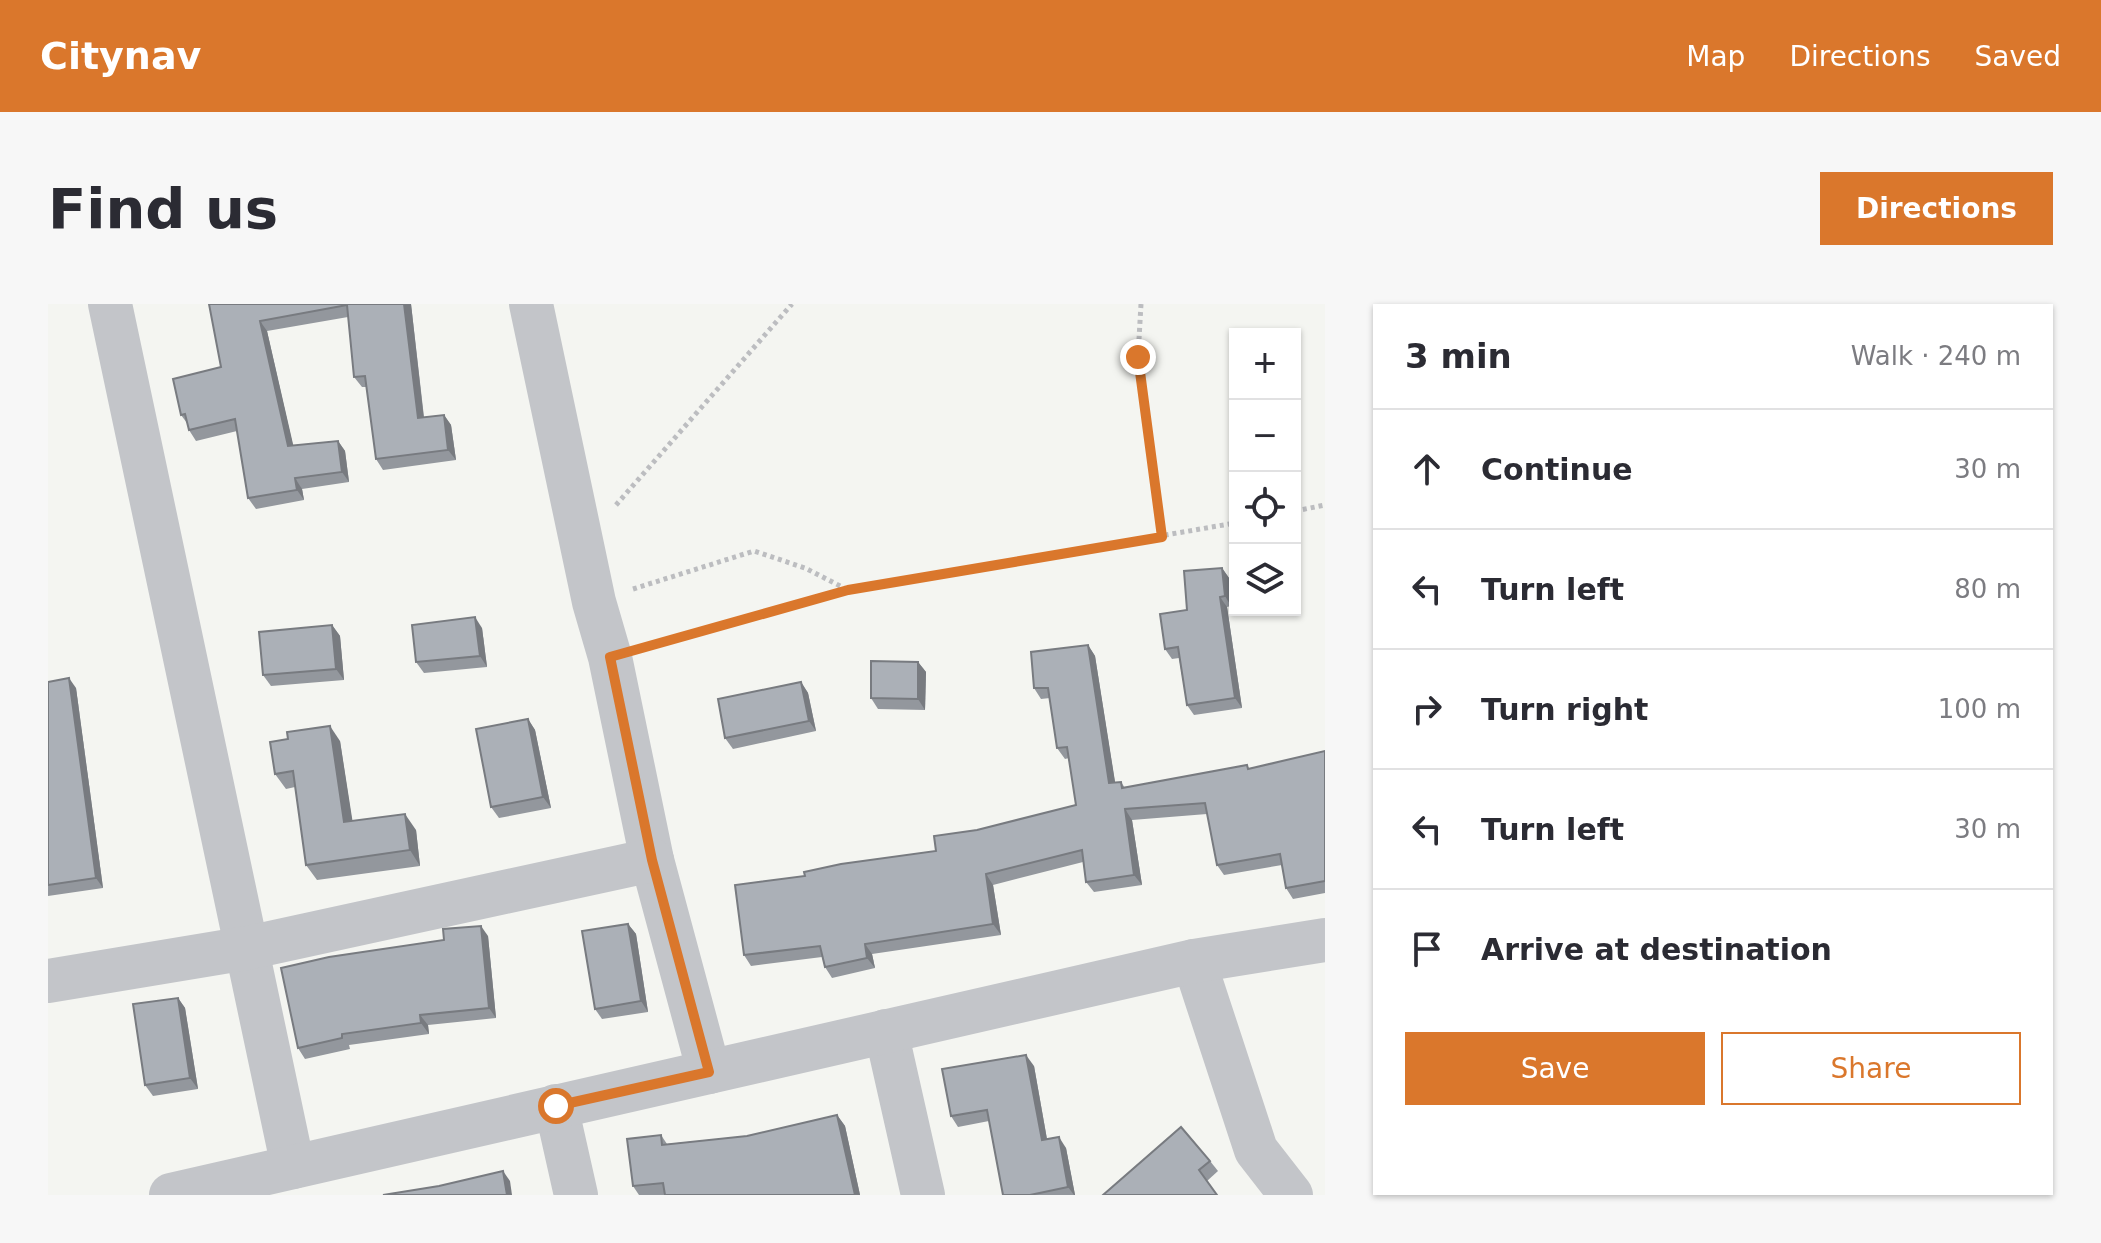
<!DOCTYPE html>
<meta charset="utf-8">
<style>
:root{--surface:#fff;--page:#f7f7f7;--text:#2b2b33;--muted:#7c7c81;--line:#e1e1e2;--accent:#da772c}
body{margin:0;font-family:"DejaVu Sans",sans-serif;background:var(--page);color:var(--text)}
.controls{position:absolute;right:24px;top:24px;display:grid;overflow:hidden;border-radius:0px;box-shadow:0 2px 6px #0004}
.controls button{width:72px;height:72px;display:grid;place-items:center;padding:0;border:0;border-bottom:2px solid var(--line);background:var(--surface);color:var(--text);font:40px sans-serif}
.stop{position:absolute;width:24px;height:24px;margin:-18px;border:6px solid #da772c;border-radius:50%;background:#fff}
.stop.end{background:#da772c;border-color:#fff;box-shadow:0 2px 8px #0008}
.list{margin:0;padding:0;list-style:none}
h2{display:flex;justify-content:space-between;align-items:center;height:104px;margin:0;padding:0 32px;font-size:34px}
h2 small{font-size:26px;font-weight:400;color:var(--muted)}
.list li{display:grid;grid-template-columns:52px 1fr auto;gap:24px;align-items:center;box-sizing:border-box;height:120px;padding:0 32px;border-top:2px solid var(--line)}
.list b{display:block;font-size:30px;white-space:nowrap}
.list em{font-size:26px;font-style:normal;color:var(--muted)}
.actions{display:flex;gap:16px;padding:24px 32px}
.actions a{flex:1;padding:18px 0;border:2px solid var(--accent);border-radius:0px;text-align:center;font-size:28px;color:var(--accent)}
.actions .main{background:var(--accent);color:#fff}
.icon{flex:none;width:44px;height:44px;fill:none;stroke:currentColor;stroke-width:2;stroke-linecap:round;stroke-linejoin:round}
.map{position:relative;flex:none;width:1277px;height:891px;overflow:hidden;border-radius:0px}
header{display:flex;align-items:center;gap:48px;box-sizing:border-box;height:112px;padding:0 40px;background:var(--accent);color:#fff}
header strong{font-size:38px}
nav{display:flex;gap:44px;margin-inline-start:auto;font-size:28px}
.intro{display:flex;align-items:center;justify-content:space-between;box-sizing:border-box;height:192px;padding:0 48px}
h1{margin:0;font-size:56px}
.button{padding:20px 36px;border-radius:0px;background:var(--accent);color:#fff;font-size:28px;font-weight:700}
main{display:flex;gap:48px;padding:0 48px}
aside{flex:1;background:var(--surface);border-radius:0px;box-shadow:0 2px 6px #0004}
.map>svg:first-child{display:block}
</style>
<header>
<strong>Citynav</strong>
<nav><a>Map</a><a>Directions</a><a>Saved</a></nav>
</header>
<div class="intro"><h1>Find us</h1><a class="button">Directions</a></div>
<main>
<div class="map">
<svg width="1277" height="891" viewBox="0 0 1277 891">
<rect width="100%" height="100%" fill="#f4f5f1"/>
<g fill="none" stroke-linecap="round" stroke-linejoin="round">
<g stroke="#bcbdc0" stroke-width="5" stroke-dasharray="4 4" stroke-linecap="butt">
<polyline points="1093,0 1090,53 1114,233"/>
<polyline points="568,201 744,0"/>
<polyline points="1247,207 1277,201"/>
<polyline points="585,285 706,247 757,264 800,286"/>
<polyline points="601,342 800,286 1187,219"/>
</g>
<g stroke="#c3c5c9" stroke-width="44">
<polyline points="62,0 245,863"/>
<polyline points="483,0 546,298 562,353 604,556 661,768"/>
<polyline points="1146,657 1208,846 1243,891"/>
<polyline points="0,677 199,644 604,556"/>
<polyline points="838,727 875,891"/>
<polyline points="508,802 528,891"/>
<polyline points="123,891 1146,657 1277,636"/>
</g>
</g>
<g fill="#93979d">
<polygon points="161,0 363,0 376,113 396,111 403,121 408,156 335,166 328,155 319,83 314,83 306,73 300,13 219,27 245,142 290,137 297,147 301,178 254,185 256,196 208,205 200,194 189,127 148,137 141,126 139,119 133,111 173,63"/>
<polygon points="1174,264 1181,274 1183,302 1179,303 1194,404 1146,411 1139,401 1131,354 1124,355 1117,345 1139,306"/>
<polygon points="284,321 292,332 296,376 223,382 215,371"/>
<polygon points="434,324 439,363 376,369 368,358"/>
<polygon points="1040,341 1047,352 1067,479 1073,478 1077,484 1202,465 1277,447 1277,589 1245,595 1238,584 1234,561 1176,571 1169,561 1159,510 1084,516 1094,581 1046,588 1038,578 1035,558 945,581 953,631 824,650 827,664 784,674 777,663 774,653 703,662 696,651 757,572 888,547 929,526 1028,501 1021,454 1017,455 1009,444 1002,394 993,395 986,384"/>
<polygon points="870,358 878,368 877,406 830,405 823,394"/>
<polygon points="0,378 28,384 55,584 0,592"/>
<polygon points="753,378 760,389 768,427 685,445 677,434"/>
<polygon points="480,415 487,426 503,504 451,514 443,503"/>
<polygon points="292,437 304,517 368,526 372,562 269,576 258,561 247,483 238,485 227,470"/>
<polygon points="580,620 588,630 600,708 554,715 547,705"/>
<polygon points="440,632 448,714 380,721 381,730 301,741 302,745 257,755 250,744"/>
<polygon points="130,694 137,704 150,785 105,792 97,781"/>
<polygon points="986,762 999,835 1018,844 1027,891 955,891 941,817 910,823 903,812"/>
<polygon points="789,811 797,822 812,891 591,891 585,882 613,831 619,840 699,832"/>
<polygon points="1162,857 1170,867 1159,877 1055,891"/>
</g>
<g fill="#787b80">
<polygon points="356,0 363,0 377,125 370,114"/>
<polygon points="212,17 219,27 248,153 240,142"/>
<polygon points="396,111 403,121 408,156 400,146"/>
<polygon points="290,137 297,147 301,178 294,168"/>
<polygon points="247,174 254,185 256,196 249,186"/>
<polygon points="1174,264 1181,274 1183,302 1177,292"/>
<polygon points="1172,293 1179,303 1194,404 1187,394"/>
<polygon points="427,313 434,324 439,363 432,352"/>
<polygon points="284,321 292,332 296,376 288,365"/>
<polygon points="1040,341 1047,352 1069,490 1061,479"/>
<polygon points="870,358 878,368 877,406 870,395"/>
<polygon points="21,374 28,384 55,584 48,574"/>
<polygon points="753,378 760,389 768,427 761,417"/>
<polygon points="480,415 487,426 503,504 495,493"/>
<polygon points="282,422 292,437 307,533 296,518"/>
<polygon points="1077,505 1084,516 1094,581 1086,571"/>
<polygon points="357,510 368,526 372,562 362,546"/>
<polygon points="938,570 945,581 953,631 945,620"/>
<polygon points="580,620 588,630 600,708 593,697"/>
<polygon points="433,622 440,632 448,714 441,704"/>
<polygon points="817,640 824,650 827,664 819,654"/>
<polygon points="130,694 137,704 150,785 142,774"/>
<polygon points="372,711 380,721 381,730 373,719"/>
<polygon points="978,751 986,762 1001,847 994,836"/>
<polygon points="789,811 797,822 812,891 807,891"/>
<polygon points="1011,833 1018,844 1027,891 1026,891 1020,883"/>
<polygon points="455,867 462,877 464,891 459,891"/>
</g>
<g fill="#abb0b7" stroke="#787b80" stroke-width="2">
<polygon points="161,0 356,0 370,114 396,111 400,146 328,155 317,72 306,73 299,1 212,17 240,142 290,137 294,168 247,174 249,186 200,194 187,115 141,126 137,110 133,111 125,75 173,63"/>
<polygon points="1174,264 1177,292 1172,293 1187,394 1139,401 1130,343 1117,345 1112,310 1139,306 1136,267"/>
<polygon points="427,313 432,352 368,358 364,321"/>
<polygon points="284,321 288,365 215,371 211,328"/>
<polygon points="1040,341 1061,479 1073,478 1074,484 1199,461 1200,465 1277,447 1277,577 1238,584 1232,550 1169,561 1157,499 1077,505 1086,571 1038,578 1034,546 938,570 945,620 817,640 819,654 777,663 772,642 696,651 687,581 757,572 756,568 793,560 888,547 886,532 929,526 1028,501 1019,443 1009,444 1000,384 986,384 983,348"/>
<polygon points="823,357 870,358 870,395 823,394"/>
<polygon points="21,374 48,574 0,581 0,378"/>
<polygon points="753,378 761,417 677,434 670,395"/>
<polygon points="480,415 495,493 443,503 428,425"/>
<polygon points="282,422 296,518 357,510 362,546 258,561 245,467 227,470 222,438 240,435 239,428"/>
<polygon points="580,620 593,697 547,705 534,627"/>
<polygon points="433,622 441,704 372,711 373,719 294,730 294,734 250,744 233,664 281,653 396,636 395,625"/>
<polygon points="130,694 142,774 97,781 85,700"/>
<polygon points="978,751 994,836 1011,833 1020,883 982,891 955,891 939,806 903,812 894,765"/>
<polygon points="789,811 807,891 617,891 615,879 585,882 579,835 613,831 614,841 699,832"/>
<polygon points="1133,823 1162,857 1151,866 1169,891 1055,891"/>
<polygon points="455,867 459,891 335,891 391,882"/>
</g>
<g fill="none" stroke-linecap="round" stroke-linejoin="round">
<polyline stroke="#da772c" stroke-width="10" points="508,802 661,768 604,556 562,353 800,286 1114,233 1090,53"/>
</g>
</svg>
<div class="controls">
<button>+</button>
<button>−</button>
<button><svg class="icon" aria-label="locate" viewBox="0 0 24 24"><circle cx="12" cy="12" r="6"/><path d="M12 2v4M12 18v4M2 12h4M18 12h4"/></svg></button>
<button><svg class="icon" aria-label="layers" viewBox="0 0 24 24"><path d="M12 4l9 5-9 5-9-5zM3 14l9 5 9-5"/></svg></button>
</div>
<div class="stop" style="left:508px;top:802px"></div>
<div class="stop end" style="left:1090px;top:53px"></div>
</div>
<aside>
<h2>3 min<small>Walk · 240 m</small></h2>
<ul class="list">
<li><svg class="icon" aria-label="ahead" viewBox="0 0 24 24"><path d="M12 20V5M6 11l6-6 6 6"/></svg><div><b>Continue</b></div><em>30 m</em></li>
<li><svg class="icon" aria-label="left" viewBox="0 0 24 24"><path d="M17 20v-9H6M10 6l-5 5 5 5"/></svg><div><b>Turn left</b></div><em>80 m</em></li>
<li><svg class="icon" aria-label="right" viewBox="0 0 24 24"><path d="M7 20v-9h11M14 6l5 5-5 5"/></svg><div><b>Turn right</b></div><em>100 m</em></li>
<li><svg class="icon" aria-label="left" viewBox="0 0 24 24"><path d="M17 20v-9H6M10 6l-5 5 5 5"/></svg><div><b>Turn left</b></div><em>30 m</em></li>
<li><svg class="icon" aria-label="arrive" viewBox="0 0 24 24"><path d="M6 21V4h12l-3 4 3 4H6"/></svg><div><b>Arrive at destination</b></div></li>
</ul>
<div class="actions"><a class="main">Save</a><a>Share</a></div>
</aside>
</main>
